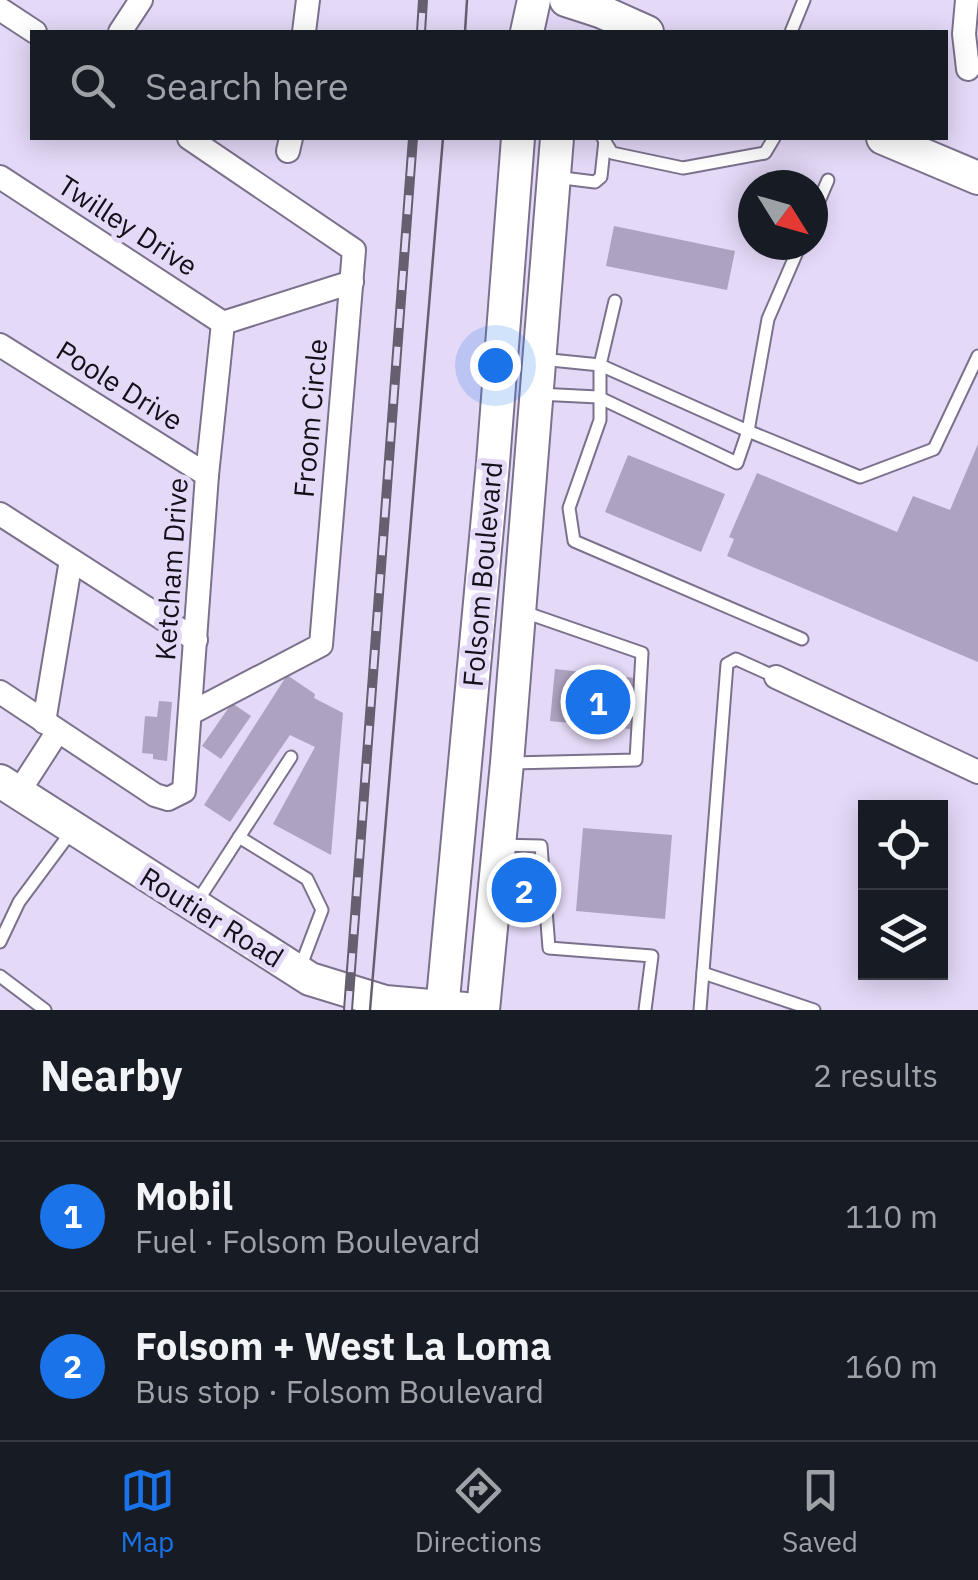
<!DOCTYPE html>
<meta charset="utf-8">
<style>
:root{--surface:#171b24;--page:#242831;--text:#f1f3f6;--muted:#9ea1a6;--line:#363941;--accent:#1a73e8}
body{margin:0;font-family:"IBM Plex Sans",sans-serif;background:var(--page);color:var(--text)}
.controls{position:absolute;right:30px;bottom:30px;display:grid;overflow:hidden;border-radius:0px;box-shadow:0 5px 25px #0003}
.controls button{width:90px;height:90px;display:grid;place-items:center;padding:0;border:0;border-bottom:2px solid var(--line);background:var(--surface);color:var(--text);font:50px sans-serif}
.compass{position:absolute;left:738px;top:170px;width:90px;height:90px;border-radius:50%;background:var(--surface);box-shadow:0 5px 25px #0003;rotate:127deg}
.you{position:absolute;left:495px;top:365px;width:35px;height:35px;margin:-25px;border:8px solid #fff;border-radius:50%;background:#1a73e8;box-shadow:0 0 0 15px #1a73e833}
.badge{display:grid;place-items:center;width:65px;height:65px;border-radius:50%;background:var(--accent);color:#fff;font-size:32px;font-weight:700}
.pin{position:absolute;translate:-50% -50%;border:5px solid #fff;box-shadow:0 2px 10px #0006}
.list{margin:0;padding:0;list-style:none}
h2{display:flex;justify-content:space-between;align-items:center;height:130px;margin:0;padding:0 40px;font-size:42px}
h2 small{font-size:32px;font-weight:400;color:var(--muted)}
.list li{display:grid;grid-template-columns:65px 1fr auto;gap:30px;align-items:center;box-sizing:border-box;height:150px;padding:0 40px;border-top:2px solid var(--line)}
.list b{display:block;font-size:38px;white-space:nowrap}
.list p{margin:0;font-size:32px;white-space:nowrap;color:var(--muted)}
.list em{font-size:32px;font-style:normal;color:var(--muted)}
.icon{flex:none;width:55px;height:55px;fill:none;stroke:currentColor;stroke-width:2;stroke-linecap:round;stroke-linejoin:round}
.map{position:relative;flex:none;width:978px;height:1010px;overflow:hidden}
.search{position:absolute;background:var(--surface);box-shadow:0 5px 25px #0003;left:30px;right:30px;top:30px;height:110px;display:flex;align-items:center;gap:25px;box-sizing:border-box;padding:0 35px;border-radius:0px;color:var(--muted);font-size:38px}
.sheet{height:430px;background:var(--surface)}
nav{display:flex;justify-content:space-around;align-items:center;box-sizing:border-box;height:140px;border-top:2px solid var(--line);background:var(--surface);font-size:28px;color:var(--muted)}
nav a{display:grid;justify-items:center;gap:5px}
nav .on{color:var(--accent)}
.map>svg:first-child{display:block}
</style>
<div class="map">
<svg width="978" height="1010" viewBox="0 0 978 1010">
<rect width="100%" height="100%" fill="#e4d9f7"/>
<g fill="#ada2bf">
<polygon points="614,226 735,251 727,290 606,266"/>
<polygon points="978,444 978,662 727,556 734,539 729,537 757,473 897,532 913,496 950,510"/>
<polygon points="628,455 725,494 701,552 605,512"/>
<polygon points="555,669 635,678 630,729 550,721"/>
<polygon points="287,675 315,694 314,698 343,713 331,855 273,824 315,747 290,735 230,822 204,805"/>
<polygon points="159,701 172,702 167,761 153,759 153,754 142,753 145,716 157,717"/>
<polygon points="232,703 251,716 221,759 202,746"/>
<polygon points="583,828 672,835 665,919 576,911"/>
</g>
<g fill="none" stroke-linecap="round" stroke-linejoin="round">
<g stroke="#7b718c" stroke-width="15">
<g id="lane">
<polyline points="791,32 804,0"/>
<polyline points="603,138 612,153 683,168 765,153 774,138"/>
<polyline points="555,177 595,182 601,177 605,140"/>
<polyline points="813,215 828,180"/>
<polyline points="615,301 600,365 600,420 569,508 574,541 802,639"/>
<polyline points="541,359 600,365 748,431 768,319 800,245"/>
<polyline points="538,394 598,397 737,463 748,431 860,477 934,449 978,356"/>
<polyline points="512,763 636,760 642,653 524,612"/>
<polyline points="239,837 307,879 322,910 300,968"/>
<polyline points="503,845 541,846 549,948 652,956 645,1010"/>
<polyline points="197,902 291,757"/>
<polyline points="0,942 19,902 71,832"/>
<polyline points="703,973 814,1010"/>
<polyline points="0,976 45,1010"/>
<polyline points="700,1010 727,664 736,659 776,677"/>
</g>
</g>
<g stroke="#7b718c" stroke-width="26">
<g id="street">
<polyline points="967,0 964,34 968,69"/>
<polyline points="0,9 35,32"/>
<polyline points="120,32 141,0"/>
<polyline points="304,32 308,0"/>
<polyline points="189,138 354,250 321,645 191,713"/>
<polyline points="288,151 291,138"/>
<polyline points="0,177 223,323"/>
<polyline points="0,345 207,475"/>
<polyline points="0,514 196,640"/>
<polyline points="776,677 978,772"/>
<polyline points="0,692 155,795 168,799 184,791 207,475 223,323 352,282"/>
<polyline points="44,722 71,560"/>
<polyline points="18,793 58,731"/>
</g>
</g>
<g stroke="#7b718c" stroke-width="36">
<g id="secondary">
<polyline points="566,0 600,11 647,32"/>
<polyline points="527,32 534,0"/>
<polyline points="883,138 978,178"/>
<polyline points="0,781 310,979 385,1002 465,1009"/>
<polyline points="442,1010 493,463 518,138"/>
<polyline points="483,1010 507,763 557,138"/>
</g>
</g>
<use href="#lane" stroke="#fff" stroke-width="11"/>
<use href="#street" stroke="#fff" stroke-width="22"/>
<use href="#secondary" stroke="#fff" stroke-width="32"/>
<g stroke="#655f70" stroke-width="2.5">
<polyline points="465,32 467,0"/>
<polyline points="370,1010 443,138"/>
</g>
<g stroke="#655f70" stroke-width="10">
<g id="rail">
<polyline points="421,32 423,0"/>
<polyline points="348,1010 413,138"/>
</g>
</g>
<use href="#rail" stroke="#e4d9f7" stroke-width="6" stroke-dasharray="19" stroke-linecap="butt"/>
</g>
<g text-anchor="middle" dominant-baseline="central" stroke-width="10" stroke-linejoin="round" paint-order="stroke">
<g font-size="28" fill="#14101a" stroke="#e4d9f7">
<text transform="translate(128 225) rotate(33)">Twilley Drive</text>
<text transform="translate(120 385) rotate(32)">Poole Drive</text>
<text transform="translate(310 418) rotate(-85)">Froom Circle</text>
<text transform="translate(171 569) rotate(-86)">Ketcham Drive</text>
<text transform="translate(482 574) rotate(-85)">Folsom Boulevard</text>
<text transform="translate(212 917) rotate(32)">Routier Road</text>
</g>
</g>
</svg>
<div class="controls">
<button><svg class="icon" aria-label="locate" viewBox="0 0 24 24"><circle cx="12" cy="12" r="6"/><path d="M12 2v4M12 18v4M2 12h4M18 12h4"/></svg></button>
<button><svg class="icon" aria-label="layers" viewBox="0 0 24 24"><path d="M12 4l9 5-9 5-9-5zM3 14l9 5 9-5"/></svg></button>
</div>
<svg class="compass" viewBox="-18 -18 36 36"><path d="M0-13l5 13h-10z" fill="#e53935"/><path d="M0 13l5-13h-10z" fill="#9ea1a6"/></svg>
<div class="you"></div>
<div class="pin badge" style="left:598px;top:702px">1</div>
<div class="pin badge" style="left:524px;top:890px">2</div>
<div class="search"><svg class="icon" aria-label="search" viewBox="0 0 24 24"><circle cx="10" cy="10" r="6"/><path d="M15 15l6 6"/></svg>Search here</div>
</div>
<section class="sheet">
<h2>Nearby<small>2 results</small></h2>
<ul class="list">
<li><span class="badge">1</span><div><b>Mobil</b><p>Fuel · Folsom Boulevard</p></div><em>110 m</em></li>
<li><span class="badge">2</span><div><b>Folsom + West La Loma</b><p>Bus stop · Folsom Boulevard</p></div><em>160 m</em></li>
</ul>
</section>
<nav>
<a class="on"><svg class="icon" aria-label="map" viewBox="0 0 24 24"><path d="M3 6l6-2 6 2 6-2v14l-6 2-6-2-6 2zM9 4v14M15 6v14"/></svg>Map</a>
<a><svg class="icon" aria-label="directions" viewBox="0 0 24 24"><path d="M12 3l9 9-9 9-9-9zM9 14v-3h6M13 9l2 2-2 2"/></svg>Directions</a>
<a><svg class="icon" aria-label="saved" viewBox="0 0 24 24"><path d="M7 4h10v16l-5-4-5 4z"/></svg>Saved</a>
</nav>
